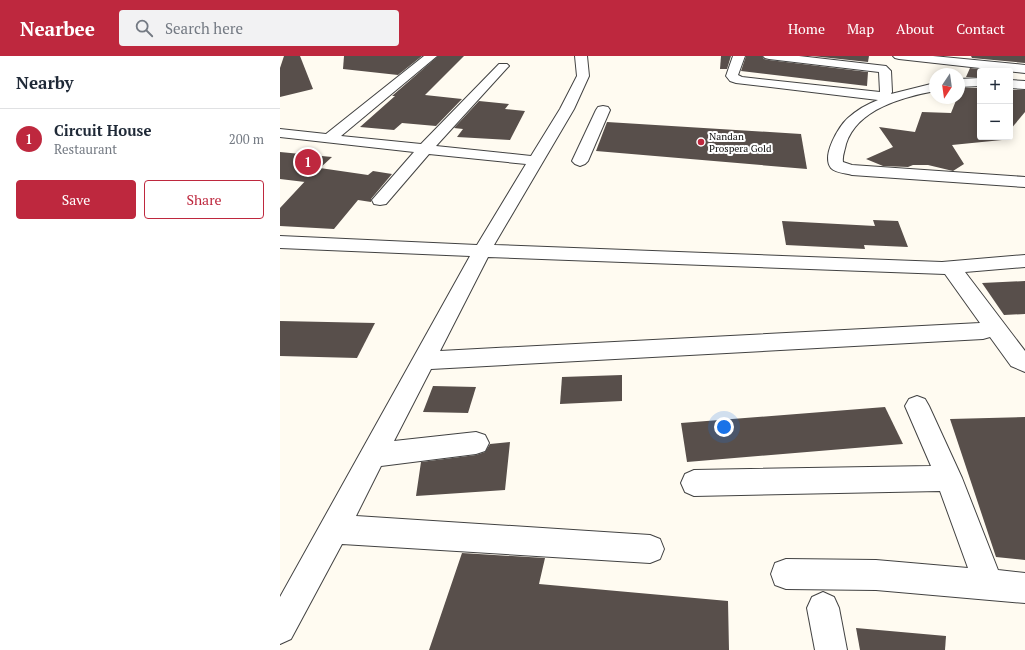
<!DOCTYPE html>
<meta charset="utf-8">
<style>
:root{--surface:#fff;--page:#f2f2f3;--text:#1f2937;--muted:#747a83;--line:#e0e1e3;--accent:#be283e}
body{margin:0;font-family:"PT Serif",serif;background:var(--page);color:var(--text)}
.controls{position:absolute;right:12px;top:12px;display:grid;overflow:hidden;border-radius:4px;box-shadow:0 2px 10px #0003}
.controls button{width:36px;height:36px;display:grid;place-items:center;padding:0;border:0;border-bottom:1px solid var(--line);background:var(--surface);color:var(--text);font:20px sans-serif}
.compass{position:absolute;left:649px;top:12px;width:36px;height:36px;border-radius:50%;background:var(--surface);box-shadow:0 2px 10px #0003;rotate:193deg}
.you{position:absolute;left:444px;top:371px;width:14px;height:14px;margin:-10px;border:3px solid #fff;border-radius:50%;background:#1a73e8;box-shadow:0 0 0 6px #1a73e833}
.badge{display:grid;place-items:center;width:26px;height:26px;border-radius:50%;background:var(--accent);color:#fff;font-size:13px;font-weight:700}
.pin{position:absolute;translate:-50% -50%;border:2px solid #fff;box-shadow:0 1px 4px #0006}
.list{margin:0;padding:0;list-style:none}
h2{display:flex;justify-content:space-between;align-items:center;height:52px;margin:0;padding:0 16px;font-size:17px}
h2 small{font-size:13px;font-weight:400;color:var(--muted)}
.list li{display:grid;grid-template-columns:26px 1fr auto;gap:12px;align-items:center;box-sizing:border-box;height:60px;padding:0 16px;border-top:1px solid var(--line)}
.list b{display:block;font-size:15px;white-space:nowrap}
.list p{margin:0;font-size:13px;white-space:nowrap;color:var(--muted)}
.list em{font-size:13px;font-style:normal;color:var(--muted)}
.actions{display:flex;gap:8px;padding:12px 16px}
.actions a{flex:1;padding:9px 0;border:1px solid var(--accent);border-radius:4px;text-align:center;font-size:14px;color:var(--accent)}
.actions .main{background:var(--accent);color:#fff}
.icon{flex:none;width:22px;height:22px;fill:none;stroke:currentColor;stroke-width:2;stroke-linecap:round;stroke-linejoin:round}
.map{position:relative;flex:none;width:745px;height:594px;overflow:hidden}
header{display:flex;align-items:center;gap:24px;box-sizing:border-box;height:56px;padding:0 20px;background:var(--accent);color:#fff}
header strong{font-size:19px}
nav{display:flex;gap:22px;margin-inline-start:auto;font-size:14px}
.search{width:280px;height:36px;background:var(--page);display:flex;align-items:center;gap:10px;box-sizing:border-box;padding:0 14px;border-radius:4px;color:var(--muted);font-size:15px}
main{display:flex}
aside{flex:1;background:var(--surface)}
.map>svg:first-child{display:block}
</style>
<header>
<strong>Nearbee</strong>
<div class="search"><svg class="icon" aria-label="search" viewBox="0 0 24 24"><circle cx="10" cy="10" r="6"/><path d="M15 15l6 6"/></svg>Search here</div>
<nav><a>Home</a><a>Map</a><a>About</a><a>Contact</a></nav>
</header>
<main>
<aside>
<h2>Nearby<small></small></h2>
<ul class="list">
<li><span class="badge">1</span><div><b>Circuit House</b><p>Restaurant</p></div><em>200 m</em></li>
</ul>
<div class="actions"><a class="main">Save</a><a>Share</a></div>
</aside>
<div class="map">
<svg width="745" height="594" viewBox="0 0 745 594">
<rect width="100%" height="100%" fill="#fffbf1"/>
<g fill="#584f4b">
<polygon points="4,0 20,0 33,33 0,41 0,12"/>
<polygon points="64,0 142,0 118,19 63,13"/>
<polygon points="158,0 184,0 145,39 182,43 156,70 122,67 114,74 80,71 115,40 112,40"/>
<polygon points="441,0 451,0 447,13 440,13"/>
<polygon points="466,0 482,0 484,3 489,4 588,16 587,30 461,15"/>
<polygon points="532,0 589,0 588,6"/>
<polygon points="691,0 745,0 745,7 692,2"/>
<polygon points="690,12 713,15 700,15 700,21 686,21"/>
<polygon points="681,32 700,32 700,81 724,81 722,84 672,89 684,108 673,115 648,109 633,109 628,111 603,110 586,103 613,91 599,71 635,76 642,56 671,57 677,42 679,42"/>
<polygon points="730,34 745,34 745,56 730,74"/>
<polygon points="199,45 229,48 225,53 245,55 230,84 177,81 183,73 174,72"/>
<polygon points="327,66 521,78 527,113 316,95"/>
<polygon points="0,96 52,101 40,112 88,119 93,115 112,118 91,143 91,146 78,144 54,173 0,170 0,152 28,122 25,126 0,123"/>
<polygon points="593,164 618,165 628,191 584,189 585,193 506,189 502,165 595,170"/>
<polygon points="745,225 745,258 724,259 702,227"/>
<polygon points="0,265 95,267 77,302 0,300"/>
<polygon points="342,319 342,345 280,348 282,321"/>
<polygon points="153,330 196,331 188,357 143,356"/>
<polygon points="605,351 623,388 407,406 401,367"/>
<polygon points="745,361 745,504 716,501 670,363"/>
<polygon points="230,386 225,434 136,440 141,406 196,399 205,396 210,388"/>
<polygon points="182,497 265,502 259,528 448,545 449,594 149,594"/>
<polygon points="576,572 666,580 665,594 580,594"/>
</g>
<g fill="none" stroke-linecap="round" stroke-linejoin="round">
<g stroke="#424242" stroke-width="2">
<g id="minor">
<path d="M144,0H157L61,80L141,88L219,8H227L229,10L227,12L156,90L251,100L280,53L297,20L295,0H307L309,20L294,53L214,189L662,206L745,199V211L685,216L745,295V316L731,310L710,281L703,283L151,313L114,385L196,376L205,379L209,387L205,395L196,398L101,410L76,460L370,479L380,483L384,493L380,503L370,507L62,488L11,583L0,588V541L190,200L0,192V180L197,189L246,108L149,98L106,148L100,149L94,148L92,144L134,96L0,81V73L46,78ZM208,201L665,218L700,267L160,295Z"/>
<path d="M453,0H465L458,19L462,21L600,36L599,16L489,3L485,2L483,0H519L606,10L611,15L612,36L611,38L655,27V35C623,41 577,53 566,88C565,94 562,100 563,106L572,109L745,121V131L572,119C566,117 556,117 551,112C541,100 559,70 568,62C577,54 587,48 598,44L456,27L450,25L446,20Z"/>
<polygon points="613,0 653,0 745,9 745,17 619,3 615,2"/>
<polygon points="700,22 700,30 679,31 679,23"/>
<polygon points="730,24 745,25 745,33 730,32"/>
<polygon points="323,50 328,51 330,54 308,105 305,108 300,110 295,108 292,105 316,54 318,51"/>
<polygon points="637,340 645,343 649,350 682,422 718,514 745,517 745,547 596,534 506,533 495,529 491,518 495,507 506,503 596,504 688,512 660,435 414,440 405,436 401,427 405,418 414,414 651,410 625,350 629,343"/>
<polygon points="543,536 554,541 559,552 567,594 535,594 527,552 532,541"/>
</g>
</g>
<use href="#minor" fill="#fff" fill-rule="evenodd"/>
</g>
<circle fill="#be283e" stroke="#fff" stroke-width="1.5" cx="421" cy="86" r="4"/>
<g text-anchor="middle" dominant-baseline="central" stroke-width="4" stroke-linejoin="round" paint-order="stroke">
<g font-size="10" fill="#0f0f0f" stroke="#fff" text-anchor="start">
<text x="429" y="80">Nandan<tspan x="429" dy="12">Prospera Gold</tspan></text>
</g>
</g>
</svg>
<div class="controls">
<button>+</button>
<button>−</button>
</div>
<svg class="compass" viewBox="-18 -18 36 36"><path d="M0-13l5 13h-10z" fill="#e53935"/><path d="M0 13l5-13h-10z" fill="#747a83"/></svg>
<div class="you"></div>
<div class="pin badge" style="left:28px;top:106px">1</div>
</div>
</main>
